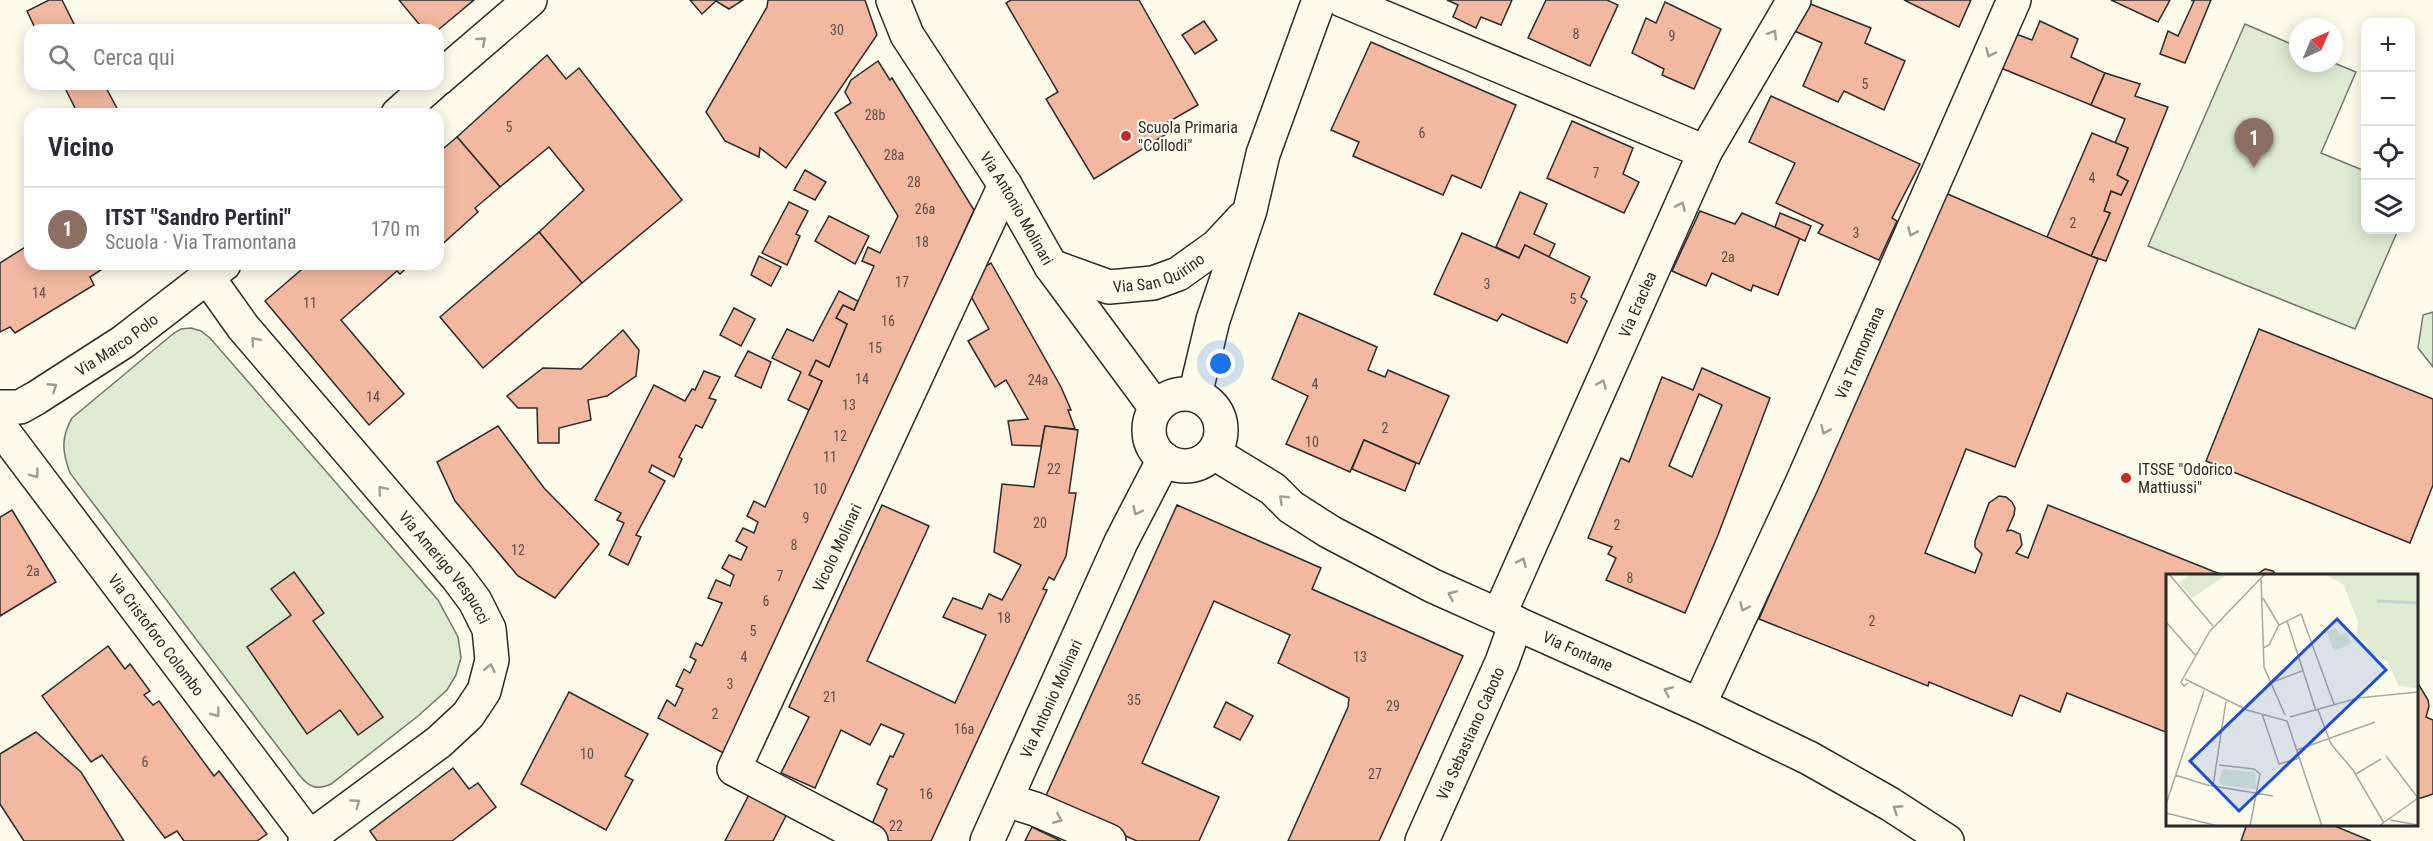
<!DOCTYPE html>
<html lang="it">
<meta charset="utf-8">
<style>
:root{--surface:#fff;--page:#f2f2f3;--text:#2b2b33;--muted:#7c7c81;--line:#e1e1e2;--accent:#db2777}
body{margin:0;font-family:"Roboto Condensed",sans-serif;background:var(--page);color:var(--text)}
.controls{position:absolute;right:18px;top:18px;display:grid;overflow:hidden;border-radius:12px;box-shadow:0 3px 15px #0003}
.controls button{width:54px;height:54px;display:grid;place-items:center;padding:0;border:0;border-bottom:2px solid var(--line);background:var(--surface);color:var(--text);font:30px sans-serif}
.compass{position:absolute;left:2289px;top:18px;width:54px;height:54px;border-radius:50%;background:var(--surface);box-shadow:0 3px 15px #0003;rotate:44deg}
.you{position:absolute;left:1221px;top:364px;width:21px;height:21px;margin:-15px;border:4px solid #fff;border-radius:50%;background:#1a73e8;box-shadow:0 0 0 9px #1a73e833}
.badge{display:grid;place-items:center;width:39px;height:39px;border-radius:50%;background:var(--accent);color:#fff;font-size:20px;font-weight:700}
.pin{position:absolute;translate:-50% -50px;filter:drop-shadow(0 2px 3px #0008)}
.pin::after{content:'';position:absolute;top:32px;width:21px;height:18px;background:inherit;clip-path:polygon(0 0,100% 0,50% 100%)}
.list{margin:0;padding:0;list-style:none}
h2{display:flex;justify-content:space-between;align-items:center;height:78px;margin:0;padding:0 24px;font-size:26px}
h2 small{font-size:20px;font-weight:400;color:var(--muted)}
.list li{display:grid;grid-template-columns:39px 1fr auto;gap:18px;align-items:center;box-sizing:border-box;height:84px;padding:0 24px;border-top:2px solid var(--line)}
.list b{display:block;font-size:22px;white-space:nowrap}
.list p{margin:0;font-size:20px;white-space:nowrap;color:var(--muted)}
.list em{font-size:20px;font-style:normal;color:var(--muted)}
.icon{flex:none;width:33px;height:33px;fill:none;stroke:currentColor;stroke-width:2;stroke-linecap:round;stroke-linejoin:round}
.map{position:relative;flex:none;width:2433px;height:841px;overflow:hidden}
.search{position:absolute;background:var(--surface);box-shadow:0 3px 15px #0003;left:24px;top:24px;width:420px;height:66px;display:flex;align-items:center;gap:15px;box-sizing:border-box;padding:0 21px;border-radius:18px;color:var(--muted);font-size:22px}
.panel{position:absolute;background:var(--surface);box-shadow:0 3px 15px #0003;left:24px;top:108px;width:420px;height:162px;border-radius:18px}
.map>svg:first-child{display:block}
</style>
<div class="map">
<svg width="2433" height="841" viewBox="0 0 2433 841">
<rect width="100%" height="100%" fill="#fdfbea"/>
<g fill="#deebd1" stroke="#74746e" stroke-width="1.5">
<polygon points="2245,24 2298,47 2298,63 2334,63 2356,72 2321,153 2365,171 2366,230 2398,230 2355,329 2148,246"/>
<polygon points="2433,312 2433,367 2418,348 2423,315"/>
<path d="M191,328L201,331L210,338L438,600L458,637L461,658L456,675L447,690L418,716L331,784C317,790 310,788 300,776L70,473C62,452 61,437 72,418L174,333L181,329Z"/>
</g>
<g fill="#f2b8a0" stroke="#2b2b2b" stroke-width="1.5" fill-rule="evenodd">
<polygon points="49,0 62,0 77,30 36,30 27,11"/>
<polygon points="399,0 474,0 438,30 424,30"/>
<polygon points="690,0 743,0 729,9 716,1 702,14"/>
<polygon points="768,0 865,0 877,35 786,168 760,148 759,157 725,141 706,112 767,7"/>
<polygon points="1011,0 1139,0 1198,105 1163,125 1168,133 1094,179 1046,99 1058,92 1006,3"/>
<polygon points="1447,0 1512,0 1501,25 1481,17 1476,28 1453,17 1458,5"/>
<polygon points="1546,0 1607,0 1618,5 1590,66 1528,38"/>
<polygon points="1904,0 1971,0 1959,27"/>
<polygon points="2111,0 2170,0 2158,22"/>
<polygon points="2191,0 2211,0 2185,63 2160,54 2168,31 2178,36 2194,1"/>
<polygon points="1803,1 1871,28 1865,43 1905,61 1884,110 1844,91 1838,102 1803,86 1822,43 1790,29"/>
<polygon points="1665,2 1721,29 1694,89 1662,75 1664,69 1632,53 1646,18 1656,23"/>
<polygon points="1204,21 1217,40 1195,54 1182,35"/>
<polygon points="2040,21 2078,39 2071,57 2105,73 2091,105 2001,68 2016,34 2032,40"/>
<polygon points="1371,42 1516,105 1481,188 1452,175 1443,195 1353,156 1359,142 1331,130"/>
<polygon points="547,55 566,79 579,68 682,200 582,283 539,232 584,190 549,147 500,187 457,137"/>
<polygon points="878,61 890,80 892,78 974,210 727,755 658,718 667,700 675,706 683,689 676,686 684,669 690,673 696,660 690,657 696,643 702,646 722,603 708,598 716,580 730,586 734,575 722,568 729,555 741,560 747,547 736,541 743,528 754,533 758,522 747,516 754,501 765,507 822,381 809,375 816,360 829,367 847,324 836,318 843,305 854,310 874,266 862,261 868,247 880,253 898,216 835,113 851,103 845,92 851,80"/>
<polygon points="2105,73 2140,84 2135,96 2168,107 2106,261 2091,256 2110,213 2104,211 2111,191 2121,195 2128,181 2117,175 2128,148 2115,143 2125,119 2091,105"/>
<polygon points="63,84 104,84 120,114 78,114"/>
<polygon points="1771,96 1920,164 1892,218 1897,221 1879,260 1818,233 1823,225 1776,203 1795,163 1749,142"/>
<polygon points="1572,121 1633,148 1623,174 1639,182 1624,213 1547,178"/>
<polygon points="2092,133 2128,148 2117,175 2128,181 2121,195 2111,191 2104,211 2110,213 2091,256 2047,237"/>
<polygon points="457,137 500,187 475,208 478,212 438,248 438,153"/>
<polygon points="805,170 826,182 815,200 794,190"/>
<polygon points="1520,192 1547,204 1534,234 1555,244 1549,257 1525,245 1519,258 1496,247"/>
<polygon points="1943,192 2098,259 2015,467 1966,449 1925,553 1975,573 1982,554 1975,547 1975,541 1989,503 1999,496 2006,497 2012,502 2015,508 2014,515 2007,531 2011,530 2020,534 2022,545 2016,553 2028,558 2048,505 2225,576 2168,576 2168,733 2067,693 2060,712 2020,695 2012,716 1929,682 1928,686 1759,619"/>
<polygon points="789,202 808,211 796,234 800,236 787,265 762,253"/>
<polygon points="1700,211 1735,224 1742,213 1800,238 1778,295 1753,285 1751,291 1712,273 1706,286 1672,271"/>
<polygon points="1780,213 1811,226 1805,241 1775,227"/>
<polygon points="829,216 869,236 855,264 815,241"/>
<polygon points="539,232 582,283 483,368 440,317"/>
<polygon points="1462,233 1519,258 1525,245 1590,277 1581,297 1587,301 1567,343 1502,314 1497,321 1434,294"/>
<polygon points="30,244 30,264 110,264 90,277 94,285 15,333 10,327 0,332 0,263"/>
<polygon points="759,256 781,267 771,286 751,275"/>
<polygon points="991,263 1061,387 1071,410 1068,410 1075,429 1045,426 1041,446 1012,445 1008,421 1028,419 1006,380 995,387 968,341 989,329 962,280"/>
<polygon points="308,264 411,264 400,274 397,271 341,320 404,394 369,425 265,301"/>
<polygon points="839,291 858,301 854,310 843,305 836,318 847,324 829,367 816,360 809,375 822,381 809,410 788,400 801,372 772,358 787,329 813,341"/>
<polygon points="734,308 755,319 741,346 720,335"/>
<polygon points="1299,313 1377,347 1368,370 1385,377 1388,370 1449,396 1419,464 1364,440 1350,472 1286,444 1308,396 1272,379"/>
<polygon points="2259,329 2433,399 2433,485 2410,543 2206,461"/>
<polygon points="623,330 639,350 636,376 607,396 588,400 591,420 559,428 559,443 538,443 537,408 518,408 507,396 543,368 581,369"/>
<polygon points="748,351 771,362 761,388 735,376"/>
<path d="M1702,368L1770,398L1718,535L1685,613L1606,580L1616,558L1608,554L1612,547L1588,538L1621,458L1629,462L1662,377L1693,390ZM1699,394L1722,405L1692,477L1669,466Z"/>
<polygon points="704,371 720,377 709,398 716,400 702,428 696,425 679,457 682,459 674,477 652,465 649,472 665,481 636,535 641,537 628,565 609,555 624,523 617,520 621,513 595,500 654,385 685,401 692,389 695,390"/>
<polygon points="498,426 544,488 599,544 555,598 518,576 455,501 437,462"/>
<polygon points="1045,426 1078,430 1069,493 1076,493 1066,556 1054,580 1049,577 1043,589 1047,590 931,841 889,841 869,831 887,789 877,784 890,756 893,757 904,734 881,724 870,745 841,730 815,788 781,773 809,717 789,707 882,505 929,526 867,661 955,703 986,635 943,617 953,598 982,609 989,594 1002,600 1021,565 994,552 1002,484 1034,487"/>
<polygon points="1364,440 1416,463 1405,491 1352,469"/>
<polygon points="1177,505 1321,568 1312,589 1463,656 1379,841 1288,841 1348,707 1349,698 1278,663 1290,635 1214,601 1142,763 1219,797 1199,841 1137,841 1044,800"/>
<polygon points="12,510 56,582 0,616 0,517"/>
<polygon points="2265,569 2273,571 2277,576 2254,576"/>
<polygon points="294,572 324,613 313,621 383,717 358,735 340,710 307,734 247,647 291,615 271,589"/>
<polygon points="108,646 125,669 130,664 150,691 144,695 153,705 159,701 214,776 219,771 267,834 257,841 184,841 177,831 165,838 102,755 91,762 42,696"/>
<polygon points="2416,680 2428,700 2429,706 2426,717 2433,720 2433,794 2421,798 2416,798"/>
<polygon points="569,692 648,734 625,776 633,780 606,830 521,784"/>
<polygon points="1226,702 1253,716 1240,740 1214,727"/>
<polygon points="36,732 81,772 124,841 24,841 0,804 0,754"/>
<polygon points="453,768 469,789 478,783 496,807 452,841 377,841 370,831"/>
<polygon points="753,787 791,806 773,841 725,841"/>
<polygon points="2247,824 2330,824 2371,841 2241,841"/>
<polygon points="1032,827 1061,841 1025,841"/>
</g>
<g fill="none" stroke-linecap="round" stroke-linejoin="round">
<g stroke="#2b2b2b" stroke-width="36">
<g id="minor">
<polyline points="1342,0 1705,152"/>
<polyline points="438,79 530,0"/>
<polyline points="398,114 432,84"/>
<path id="s1" d="M1051,266L1109,287L1153,283L1178,274L1217,246L1243,218"/>
<path id="s2" d="M210,276L216,289L243,327L457,577L475,601L489,629L492,660L484,691L468,715L439,742L305,841"/>
<polyline points="1195,395 1213,320 1250,210 1263,154 1319,0"/>
<path id="s3" d="M0,407H20L36,398L123,342L224,264"/>
<path id="s4" d="M0,427L312,841"/>
<path id="s5" d="M1499,615L1705,152L1794,0"/>
<path id="s6" d="M1699,705L1802,483L2014,0"/>
<polyline points="1006,800 1035,809 1109,841"/>
<path id="s7" d="M871,841L734,769L1005,185"/>
<path id="s8" d="M987,841L1121,542L1164,459"/>
<path id="s9" d="M1422,841L1502,662L1516,623"/>
</g>
</g>
<g stroke="#2b2b2b" stroke-width="36">
<g id="tertiary">
<path id="s10" d="M893,0L907,35L1005,185L1051,266L1156,408"/>
<circle cx="1185" cy="430" r="36"/>
<path id="s11" d="M1214,453L1273,489L1291,507L1330,532L1433,586L1699,705L1809,758L1890,804L1947,841"/>
</g>
</g>
<use href="#minor" stroke="#fdfbea" stroke-width="33"/>
<use href="#tertiary" stroke="#fdfbea" stroke-width="33"/>
</g>
<defs><path id="oneway-chevron" d="M-2-3.5L2.5 0L-2 3.5" fill="none" stroke-width="1.6" stroke-linecap="round" stroke-linejoin="round" transform="scale(1.5)"/></defs>
<g stroke="#9e9d94">
<use href="#oneway-chevron" transform="translate(1773 34) rotate(-58)"/>
<use href="#oneway-chevron" transform="translate(482 41) rotate(-41)"/>
<use href="#oneway-chevron" transform="translate(1990 53) rotate(114)"/>
<use href="#oneway-chevron" transform="translate(1681 206) rotate(-66)"/>
<use href="#oneway-chevron" transform="translate(1912 232) rotate(114)"/>
<use href="#oneway-chevron" transform="translate(255 341) rotate(-130)"/>
<use href="#oneway-chevron" transform="translate(1602 384) rotate(-66)"/>
<use href="#oneway-chevron" transform="translate(53 387) rotate(-33)"/>
<use href="#oneway-chevron" transform="translate(1825 430) rotate(114)"/>
<use href="#oneway-chevron" transform="translate(35 474) rotate(53)"/>
<use href="#oneway-chevron" transform="translate(382 490) rotate(-130)"/>
<use href="#oneway-chevron" transform="translate(1283 499) rotate(-136)"/>
<use href="#oneway-chevron" transform="translate(1137 511) rotate(117)"/>
<use href="#oneway-chevron" transform="translate(1522 562) rotate(-66)"/>
<use href="#oneway-chevron" transform="translate(1452 595) rotate(-156)"/>
<use href="#oneway-chevron" transform="translate(1744 607) rotate(115)"/>
<use href="#oneway-chevron" transform="translate(490 668) rotate(-77)"/>
<use href="#oneway-chevron" transform="translate(1668 691) rotate(-156)"/>
<use href="#oneway-chevron" transform="translate(216 713) rotate(53)"/>
<use href="#oneway-chevron" transform="translate(356 803) rotate(-36)"/>
<use href="#oneway-chevron" transform="translate(1897 809) rotate(-147)"/>
<use href="#oneway-chevron" transform="translate(1058 819) rotate(23)"/>
</g>
<g fill="#c62828" stroke="#fdfbea" stroke-width="2">
<circle cx="1126" cy="136" r="6"/>
<circle cx="2126" cy="478" r="6"/>
</g>
<g text-anchor="middle" dominant-baseline="central" stroke-width="4.5" stroke-linejoin="round" paint-order="stroke">
<g font-size="14" fill="#5d4e48">
<text x="837" y="30">30</text>
<text x="1576" y="34">8</text>
<text x="1672" y="36">9</text>
<text x="1865" y="84">5</text>
<text x="875" y="115">28b</text>
<text x="509" y="127">5</text>
<text x="1422" y="133">6</text>
<text x="894" y="155">28a</text>
<text x="1596" y="173">7</text>
<text x="2092" y="178">4</text>
<text x="914" y="182">28</text>
<text x="925" y="209">26a</text>
<text x="2073" y="223">2</text>
<text x="1856" y="233">3</text>
<text x="922" y="242">18</text>
<text x="1728" y="257">2a</text>
<text x="902" y="282">17</text>
<text x="1487" y="284">3</text>
<text x="39" y="293">14</text>
<text x="1573" y="299">5</text>
<text x="310" y="303">11</text>
<text x="888" y="321">16</text>
<text x="875" y="348">15</text>
<text x="862" y="379">14</text>
<text x="1038" y="380">24a</text>
<text x="1315" y="384">4</text>
<text x="373" y="397">14</text>
<text x="849" y="405">13</text>
<text x="1385" y="428">2</text>
<text x="840" y="436">12</text>
<text x="1312" y="442">10</text>
<text x="830" y="457">11</text>
<text x="1054" y="469">22</text>
<text x="820" y="489">10</text>
<text x="806" y="518">9</text>
<text x="1040" y="523">20</text>
<text x="1617" y="525">2</text>
<text x="794" y="545">8</text>
<text x="518" y="550">12</text>
<text x="33" y="571">2a</text>
<text x="780" y="576">7</text>
<text x="1630" y="578">8</text>
<text x="766" y="601">6</text>
<text x="1004" y="618">18</text>
<text x="1872" y="621">2</text>
<text x="753" y="631">5</text>
<text x="744" y="657">4</text>
<text x="1360" y="657">13</text>
<text x="730" y="684">3</text>
<text x="830" y="697">21</text>
<text x="1134" y="700">35</text>
<text x="1393" y="706">29</text>
<text x="715" y="714">2</text>
<text x="964" y="729">16a</text>
<text x="587" y="754">10</text>
<text x="145" y="762">6</text>
<text x="1375" y="774">27</text>
<text x="926" y="794">16</text>
<text x="896" y="826">22</text>
</g>
<g font-size="16" fill="#2b2b2b" stroke="#fdfbea" text-anchor="start">
<text x="1138" y="127">Scuola Primaria<tspan x="1138" dy="18">"Collodi"</tspan></text>
<text x="2138" y="469">ITSSE "Odorico<tspan x="2138" dy="18">Mattiussi"</tspan></text>
</g>
<g font-size="16" fill="#2b2b2b" stroke="#fdfbea">
<text stroke="none"><textPath href="#s10" startOffset="243">Via Antonio Molinari</textPath></text>
<text stroke="none"><textPath href="#s1" startOffset="114">Via San Quirino</textPath></text>
<text stroke="none"><textPath href="#s5" startOffset="340">Via Eraclea</textPath></text>
<text stroke="none"><textPath href="#s3" startOffset="135">Via Marco Polo</textPath></text>
<text stroke="none"><textPath href="#s6" startOffset="387">Via Tramontana</textPath></text>
<text stroke="none"><textPath href="#s7" startOffset="399">Vicolo Molinari</textPath></text>
<text stroke="none"><textPath href="#s2" startOffset="375">Via Amerigo Vespucci</textPath></text>
<text stroke="none"><textPath href="#s4" startOffset="260">Via Cristoforo Colombo</textPath></text>
<text stroke="none"><textPath href="#s11" startOffset="416">Via Fontane</textPath></text>
<text stroke="none"><textPath href="#s8" startOffset="156">Via Antonio Molinari</textPath></text>
<text stroke="none"><textPath href="#s9" startOffset="118">Via Sebastiano Caboto</textPath></text>
</g>
</g>
<g transform="translate(2166 574)">
<rect width="252" height="252" fill="#fdfbea"/>
<path d="M25,0H62L26,24L13,9ZM158,0H252V114L233,112L221,87L205,80L199,67H190L192,47L177,10ZM170,54L173,61L181,58L185,70L168,77L161,58ZM56,195L89,198L90,215L56,211L53,208Z" fill="#deebd1"/>
<path fill="none" stroke="#c7d0d0" stroke-width="3" d="M211,27L252,29"/>
<path fill="none" stroke="#a9a89e" stroke-width="1.5" d="M3,0L47,52M95,4L98,93L119,141M97,24L113,51M121,47L150,137M0,48L30,82M97,74L103,71L113,51L135,40L168,130M19,105L81,136L121,147L156,252M22,109L18,112L15,108L44,57L99,0M104,109L136,97M152,136L165,170L187,196L218,249M96,140L113,190L134,184M124,143L192,124L252,118M131,176L209,148M220,182L252,224M53,191L88,195L94,200L84,252M190,200L215,185M9,201L41,211L107,222M47,212L60,127M0,230L38,117M0,239L52,252M224,246L252,251M213,252L252,224"/>
<path fill="#1d4ed8" fill-opacity="0.15" stroke="#1d4ed8" stroke-width="3" d="M171,45L220,96L73,237L24,187Z"/>
<rect width="252" height="252" fill="none" stroke="#2b2b2b" stroke-width="3"/>
</g>
</svg>
<div class="controls">
<button>+</button>
<button>−</button>
<button><svg class="icon" aria-label="locate" viewBox="0 0 24 24"><circle cx="12" cy="12" r="6"/><path d="M12 2v4M12 18v4M2 12h4M18 12h4"/></svg></button>
<button><svg class="icon" aria-label="layers" viewBox="0 0 24 24"><path d="M12 4l9 5-9 5-9-5zM3 14l9 5 9-5"/></svg></button>
</div>
<svg class="compass" viewBox="-18 -18 36 36"><path d="M0-13l5 13h-10z" fill="#e53935"/><path d="M0 13l5-13h-10z" fill="#7c7c81"/></svg>
<div class="you"></div>
<div class="pin badge" style="left:2254px;top:168px;background:#8d6e63">1</div>
<div class="search"><svg class="icon" aria-label="search" viewBox="0 0 24 24"><circle cx="10" cy="10" r="6"/><path d="M15 15l6 6"/></svg>Cerca qui</div>
<section class="panel">
<h2>Vicino<small></small></h2>
<ul class="list">
<li><span class="badge" style="background:#8d6e63">1</span><div><b>ITST &quot;Sandro Pertini&quot;</b><p>Scuola · Via Tramontana</p></div><em>170 m</em></li>
</ul>
</section>
</div>
